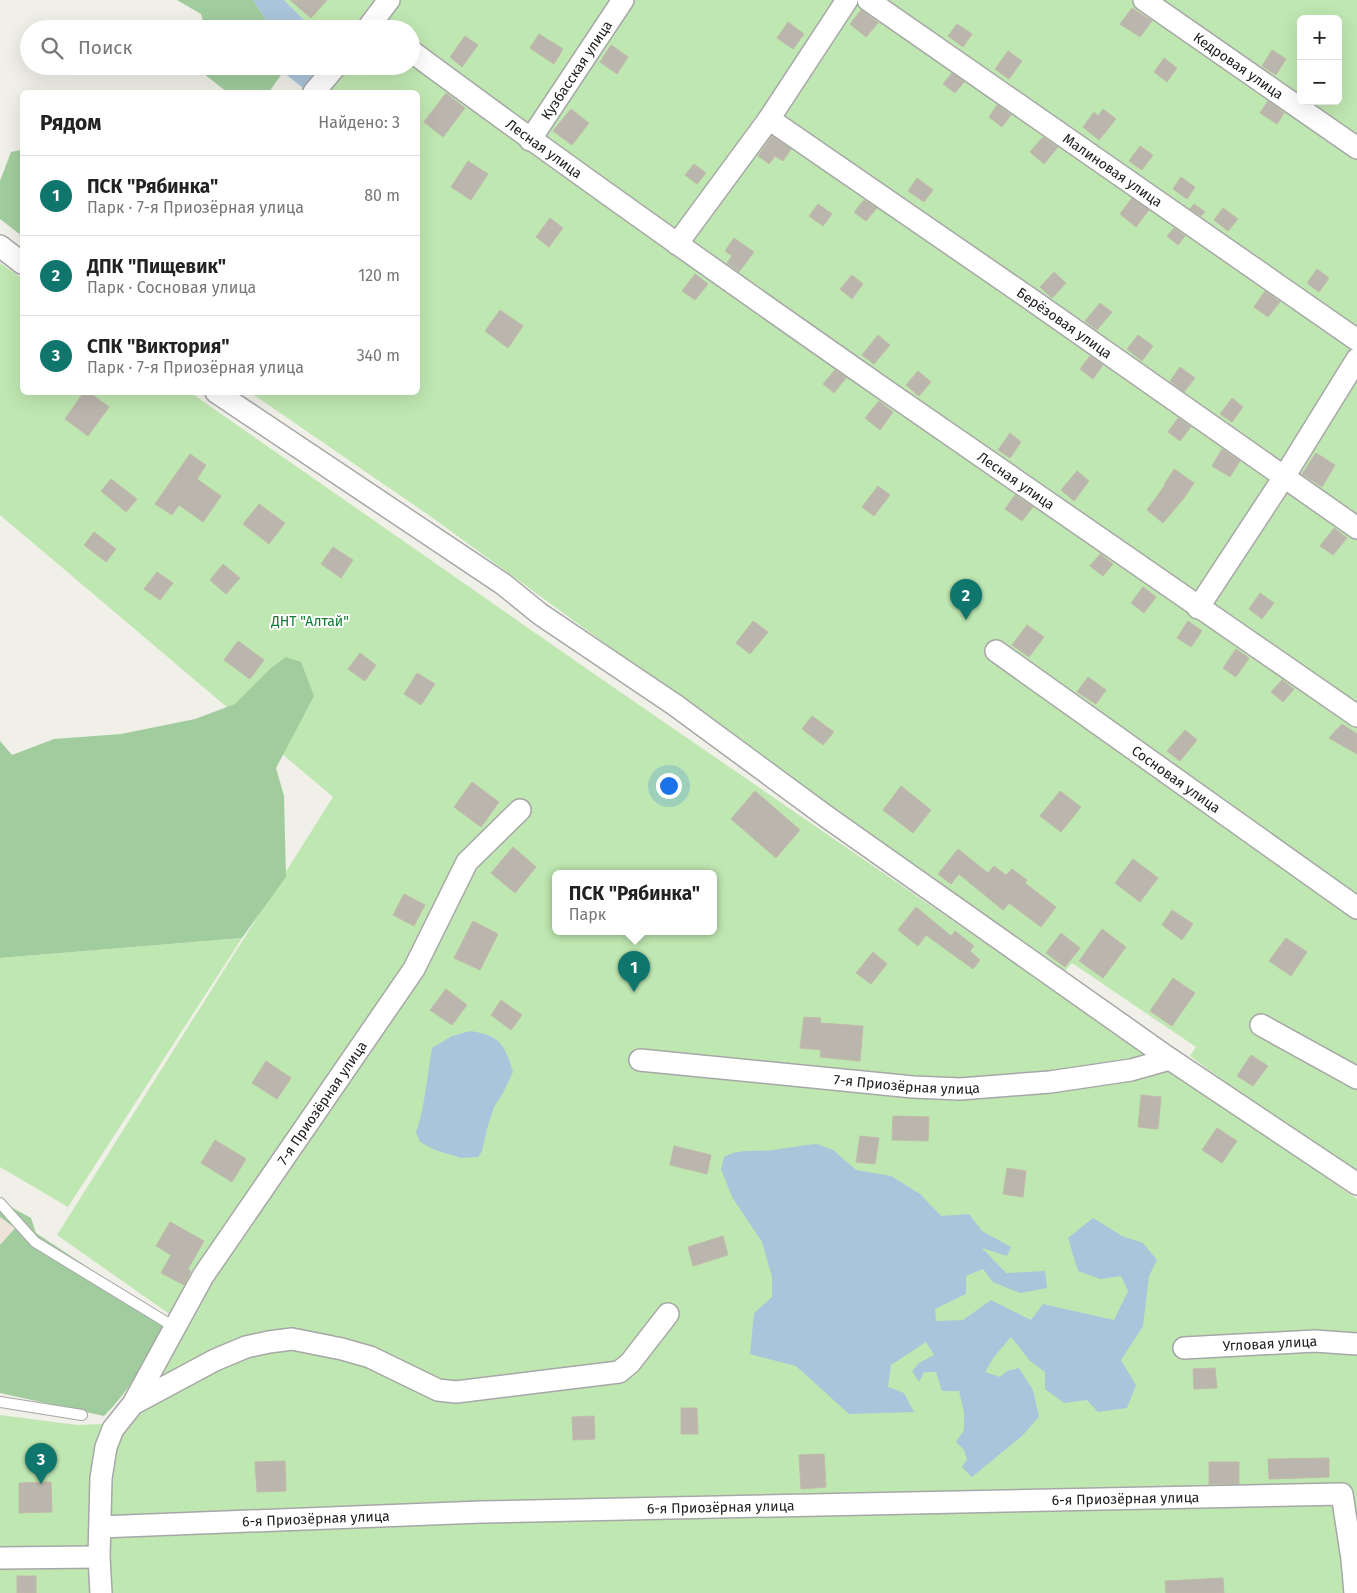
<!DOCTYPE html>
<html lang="ru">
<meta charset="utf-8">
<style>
:root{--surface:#fff;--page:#f6f6f6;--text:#222;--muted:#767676;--line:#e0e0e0;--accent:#0f766e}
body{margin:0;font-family:"Fira Sans",sans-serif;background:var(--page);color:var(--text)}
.controls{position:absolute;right:15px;top:15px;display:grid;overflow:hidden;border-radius:8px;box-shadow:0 5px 20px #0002}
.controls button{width:45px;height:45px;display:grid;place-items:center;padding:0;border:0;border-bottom:1px solid var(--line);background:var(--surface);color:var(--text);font:25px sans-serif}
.you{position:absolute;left:668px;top:785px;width:18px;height:18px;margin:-12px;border:4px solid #fff;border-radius:50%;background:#1a73e8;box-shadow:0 0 0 8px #1a73e833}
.badge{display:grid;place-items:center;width:32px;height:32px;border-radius:50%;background:var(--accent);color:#fff;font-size:16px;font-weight:700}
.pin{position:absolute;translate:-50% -41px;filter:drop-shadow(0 1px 2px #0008)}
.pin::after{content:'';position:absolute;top:26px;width:18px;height:15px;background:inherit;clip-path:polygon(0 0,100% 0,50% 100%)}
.popup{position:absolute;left:552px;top:870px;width:165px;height:65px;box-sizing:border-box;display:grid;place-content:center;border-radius:8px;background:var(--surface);filter:drop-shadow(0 1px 4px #0005);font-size:16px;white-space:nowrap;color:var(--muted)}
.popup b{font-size:19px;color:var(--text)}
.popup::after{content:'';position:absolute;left:50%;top:100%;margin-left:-10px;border:10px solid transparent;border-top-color:var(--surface)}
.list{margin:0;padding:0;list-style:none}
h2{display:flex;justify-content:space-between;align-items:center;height:65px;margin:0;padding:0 20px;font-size:21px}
h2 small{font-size:16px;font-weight:400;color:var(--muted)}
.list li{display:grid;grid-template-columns:32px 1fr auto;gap:15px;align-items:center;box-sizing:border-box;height:80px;padding:0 20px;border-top:1px solid var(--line)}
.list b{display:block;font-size:19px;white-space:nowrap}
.list p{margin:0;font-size:16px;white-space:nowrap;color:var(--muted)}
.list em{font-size:16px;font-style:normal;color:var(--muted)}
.icon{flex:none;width:28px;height:28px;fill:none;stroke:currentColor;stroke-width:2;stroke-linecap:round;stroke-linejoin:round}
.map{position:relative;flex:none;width:1357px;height:1593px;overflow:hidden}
.search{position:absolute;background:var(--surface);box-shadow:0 5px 20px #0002;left:20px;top:20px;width:400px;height:55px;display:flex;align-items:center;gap:12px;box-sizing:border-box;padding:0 18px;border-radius:28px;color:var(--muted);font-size:19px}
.panel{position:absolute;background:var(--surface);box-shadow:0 5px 20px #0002;left:20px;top:90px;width:400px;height:305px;border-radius:8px}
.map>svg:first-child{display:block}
</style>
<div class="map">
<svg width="1357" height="1593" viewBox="0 0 1357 1593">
<rect width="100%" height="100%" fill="#f0efe8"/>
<polygon fill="#ede3d8" points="0,1217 15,1227 0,1245"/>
<g fill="#bfe7b1" fill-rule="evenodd">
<path d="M284,0H1357V1173L1250,1100L1190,1056L1196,1047L1072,963L1065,971L860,829L430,516L251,393L418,392V92H299L321,66H411V29H313ZM1301,19H1338V101H1301Z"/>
<path d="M0,263L22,278V392L191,393L600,678L1357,1199V1593H0V1415L77,1425L103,1424L133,1389L175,1318L57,1235L333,797L0,515ZM555,873H713V931H555Z"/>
<polygon points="242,938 68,1207 0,1167 0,958"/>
</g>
<g fill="#a1cd9e">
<polygon points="177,0 253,0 272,29 205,29 201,14"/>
<polygon points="194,66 282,66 283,72 269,92 227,92"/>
<polygon points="21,150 22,150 22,236 0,219 0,181 11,152"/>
<polygon points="286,657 301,662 314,696 276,768 284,796 286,877 242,938 0,958 0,741 12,755 54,739 121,734 195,719 235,704 271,668"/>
<path d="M0,1201L31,1218L36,1233L163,1317L167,1327C148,1358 130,1390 104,1416L0,1393V1245L15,1228L0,1217Z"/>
</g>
<g fill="#aac5db">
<polygon points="253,0 284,0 313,29 272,29"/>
<polygon points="282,66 321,66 303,88 283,72"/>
<path d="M470,1031C500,1035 505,1045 513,1072L503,1093L494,1107L487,1129L482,1151L478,1157L461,1158L435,1150L420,1142L416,1133C425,1106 427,1077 432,1048L452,1036Z"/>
<path d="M817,1144L833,1150L856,1170L891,1176L920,1194L941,1216L969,1214L982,1231L1011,1247L1007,1256L982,1248L1006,1273L1045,1271L1047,1288L1020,1293L993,1282L983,1269L966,1276V1294L935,1309L936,1321L963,1320L991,1300L1031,1320L1043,1304L1114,1320L1128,1291L1121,1276L1100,1279L1078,1271L1068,1238L1093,1218L1122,1236L1143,1243L1157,1260L1149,1276L1143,1326L1121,1360L1136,1385L1127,1408L1098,1412L1087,1400L1064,1403L1045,1389V1372L1030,1361L1011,1337L994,1357L985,1372L1000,1377L1007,1371L1019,1368L1033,1390L1039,1417L1022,1436L972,1477L962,1467L967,1459L964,1450L956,1442L964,1430V1412L959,1391H942L936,1372H924L919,1382L912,1371L919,1363L934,1355L926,1342L891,1365L888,1387L904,1393L914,1412L849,1414L796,1366L750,1354L754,1313L772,1297V1277L762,1242L732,1197L721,1169L724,1157C739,1148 757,1152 774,1150C788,1148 802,1145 817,1144Z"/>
</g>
<g fill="#bab6ad" stroke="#c1baaa">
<polygon points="290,0 327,0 311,18"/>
<polygon points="1132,8 1152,21 1140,37 1120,24"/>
<polygon points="861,10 878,23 866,37 850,24"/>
<polygon points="788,22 804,34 793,49 777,38"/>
<polygon points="957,24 972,34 963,47 948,36"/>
<polygon points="539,34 563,49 554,64 530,48"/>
<polygon points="465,36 478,45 462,67 450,57"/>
<polygon points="611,45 628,57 617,74 600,62"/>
<polygon points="1272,50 1286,59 1276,75 1262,66"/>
<polygon points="1008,51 1022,61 1009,79 995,69"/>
<polygon points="1164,58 1177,68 1167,82 1154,72"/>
<polygon points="952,73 964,82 955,93 943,84"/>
<polygon points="446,93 465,108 443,137 424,122"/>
<polygon points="1268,101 1284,113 1277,124 1260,113"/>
<polygon points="997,105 1011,115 1002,127 989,117"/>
<polygon points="571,109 589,123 572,145 553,131"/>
<polygon points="1103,109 1116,119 1099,140 1083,127 1094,112 1098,116"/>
<polygon points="772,136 791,149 783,161 775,156 769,164 758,156"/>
<polygon points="1043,137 1058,147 1044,164 1030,152"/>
<polygon points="1140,146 1153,155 1142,170 1129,161"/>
<polygon points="468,161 488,174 471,200 451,187"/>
<polygon points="694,164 706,173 697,184 685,175"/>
<polygon points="1181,177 1195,187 1187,199 1173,189"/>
<polygon points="917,178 933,190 924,202 908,191"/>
<polygon points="1132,198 1149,210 1136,227 1120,214"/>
<polygon points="864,200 877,208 866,221 854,212"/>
<polygon points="818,204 832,214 823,226 809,216"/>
<polygon points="1194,204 1205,212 1201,216 1190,209"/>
<polygon points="1223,208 1238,219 1228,231 1214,220"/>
<polygon points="550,218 563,228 549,247 536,237"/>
<polygon points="1174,228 1185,236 1178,245 1167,236"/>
<polygon points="734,238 754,252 739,272 727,263 732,256 725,251"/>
<polygon points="1317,269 1329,278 1319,292 1307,283"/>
<polygon points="1054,272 1066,283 1052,298 1040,287"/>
<polygon points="695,274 708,284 695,300 682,291"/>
<polygon points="852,275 863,284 852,299 840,289"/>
<polygon points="1265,291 1280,302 1268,317 1254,307"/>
<polygon points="1100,303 1112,312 1097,330 1085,321"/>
<polygon points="500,310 523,326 508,348 485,331"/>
<polygon points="878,335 890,345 874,364 862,355"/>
<polygon points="1138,335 1153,346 1142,361 1127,349"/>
<polygon points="1090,356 1103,365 1093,379 1080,369"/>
<polygon points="1180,367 1195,378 1184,392 1170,381"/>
<polygon points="835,370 846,378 834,393 823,384"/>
<polygon points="918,371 931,382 919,396 906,385"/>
<polygon points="84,392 89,392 109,407 88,436 65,419"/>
<polygon points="1232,398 1243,407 1232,422 1220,414"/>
<polygon points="879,401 893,412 880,430 865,418"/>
<polygon points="1178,418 1191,427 1180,441 1168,432"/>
<polygon points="1010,433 1021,442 1010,458 998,450"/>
<polygon points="1222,449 1240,461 1230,477 1212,466"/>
<polygon points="1316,453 1335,465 1322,487 1302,474"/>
<polygon points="190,454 206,465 197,479 221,496 203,522 179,505 172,515 155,504"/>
<polygon points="1174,469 1194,483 1184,498 1163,523 1147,510 1165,485 1164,485"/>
<polygon points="1077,471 1089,481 1074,501 1061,490"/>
<polygon points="111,479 137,499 126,512 101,491"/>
<polygon points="878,486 890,495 874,516 862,507"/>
<polygon points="1015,495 1033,507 1022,521 1005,509"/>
<polygon points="259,504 285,523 269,544 243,524"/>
<polygon points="1334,528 1347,538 1333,555 1320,546"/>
<polygon points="94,532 116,549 106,562 84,545"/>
<polygon points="333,547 353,560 341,578 321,564"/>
<polygon points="1100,554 1113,564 1103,576 1090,566"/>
<polygon points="223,564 240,578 226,594 210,580"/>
<polygon points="157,572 173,583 160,600 144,589"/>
<polygon points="1143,587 1156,597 1144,613 1131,603"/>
<polygon points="1260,593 1274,603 1262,619 1249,609"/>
<polygon points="753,621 768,632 750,654 736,643"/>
<polygon points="1188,621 1202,631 1191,647 1177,638"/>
<polygon points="1027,625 1044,637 1029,657 1012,645"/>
<polygon points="238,641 264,660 250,679 224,660"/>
<polygon points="1236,649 1249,658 1236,677 1223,668"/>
<polygon points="360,653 376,665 365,681 348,669"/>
<polygon points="417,673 435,684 421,705 404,694"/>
<polygon points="1088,677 1106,690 1096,704 1077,692"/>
<polygon points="1282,680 1294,689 1283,702 1271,692"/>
<polygon points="812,716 834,732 823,745 802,729"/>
<polygon points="1342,724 1357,734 1357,754 1329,738"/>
<polygon points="1185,730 1197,740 1180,761 1167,751"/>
<polygon points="472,782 499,802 481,827 454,807"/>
<polygon points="901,786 931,810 913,833 883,810"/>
<polygon points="755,791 800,830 776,858 731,819"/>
<polygon points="1060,791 1081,807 1061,832 1040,816"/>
<polygon points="513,847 536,867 515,893 491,873"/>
<polygon points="958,849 988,873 994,866 1006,875 1012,869 1027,880 1025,883 1056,907 1041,927 1009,903 1003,910 959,874 951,884 938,874"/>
<polygon points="1133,859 1158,878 1140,902 1115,883"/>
<polygon points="404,894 425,905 414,926 393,915"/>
<polygon points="916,907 951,936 955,931 974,946 970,951 980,960 973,969 926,935 918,946 898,930"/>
<polygon points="1172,910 1193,924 1182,940 1162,925"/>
<polygon points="473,921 498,934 480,970 454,958"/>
<polygon points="1102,929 1126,947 1103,978 1079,961"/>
<polygon points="1061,933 1080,948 1065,967 1046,953"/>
<polygon points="1286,938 1307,952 1291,976 1269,961"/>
<polygon points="873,952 887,964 871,984 856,973"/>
<polygon points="1173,978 1195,993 1172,1026 1150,1011"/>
<polygon points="446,989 467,1005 452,1025 430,1010"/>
<polygon points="501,1000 522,1015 511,1030 491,1015"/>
<polygon points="804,1017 821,1018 820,1023 863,1026 860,1061 820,1057 821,1050 800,1048"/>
<polygon points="1251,1055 1268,1066 1253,1086 1237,1076"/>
<polygon points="266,1061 291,1078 277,1099 252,1083"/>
<polygon points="1141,1095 1161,1097 1158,1129 1138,1127"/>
<polygon points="893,1116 929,1117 928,1141 892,1140"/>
<polygon points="1217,1128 1237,1141 1222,1163 1202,1150"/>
<polygon points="860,1136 879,1138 875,1164 856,1162"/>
<polygon points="215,1140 246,1159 232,1182 201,1163"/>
<polygon points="674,1146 711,1155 707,1174 670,1165"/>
<polygon points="1007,1168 1026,1171 1023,1197 1003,1194"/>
<polygon points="170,1222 204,1241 188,1269 191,1271 184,1285 161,1273 171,1255 156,1246"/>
<polygon points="723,1236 728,1255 693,1266 688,1247"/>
<polygon points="1215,1368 1217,1388 1194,1389 1193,1369"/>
<polygon points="681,1408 697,1408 698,1434 681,1434"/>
<polygon points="594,1416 595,1439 573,1440 572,1417"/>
<polygon points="824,1454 826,1487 801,1489 799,1455"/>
<polygon points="1329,1458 1329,1477 1269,1479 1268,1459"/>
<polygon points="285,1461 286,1491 257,1492 255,1462"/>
<rect x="1209" y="1462" width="30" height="22"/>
<polygon points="51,1482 52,1512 19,1513 19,1483"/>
<rect x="17" y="1576" width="19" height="17"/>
<polygon points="1223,1578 1224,1593 1166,1593 1165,1581"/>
</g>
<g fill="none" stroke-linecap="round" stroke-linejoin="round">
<g stroke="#a7a7a7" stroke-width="12">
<g id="lane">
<polyline points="0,1203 35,1242 176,1328"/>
<polyline points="0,1402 82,1415"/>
</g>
</g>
<g stroke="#a7a7a7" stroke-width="24">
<g id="street">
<path id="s1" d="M868,0L1357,340"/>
<path id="s2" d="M1144,0L1357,148"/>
<polyline points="367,29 389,0"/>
<path id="s3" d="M411,51C567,167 725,278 884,389C1042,498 1199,608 1357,716"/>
<polyline points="314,92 336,66"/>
<path id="s4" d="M769,119L1029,298L1357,528"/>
<path id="s5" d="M530,140L623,0"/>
<polyline points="677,244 769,119 847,0"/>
<polyline points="0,246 22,263"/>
<polyline points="216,392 503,584 540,614 675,705 827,817 1170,1059 1357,1184"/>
<polyline points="1198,608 1284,477 1357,359"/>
<path id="s6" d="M996,651L1357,908"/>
<polyline points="1261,1025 1357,1078"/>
<path id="s7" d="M640,1060L913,1087L960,1089L1050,1082L1131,1070L1170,1059"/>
<path id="s8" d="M1184,1348L1315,1341L1357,1344"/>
<path id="s9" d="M133,1404L203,1276L414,969L467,862L520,810"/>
<path id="s10" d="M100,1527L481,1512L1342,1494L1352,1559L1355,1593"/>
<polyline points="0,1558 99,1557"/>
<polyline points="101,1593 99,1557 101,1478 106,1447 113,1429 133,1404 215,1360 246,1347 269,1342 292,1339 342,1349 370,1357 438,1390 456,1392 619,1372 630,1363 668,1314"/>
</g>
</g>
<use href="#lane" stroke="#fff" stroke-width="10"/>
<use href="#street" stroke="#fff" stroke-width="21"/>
</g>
<g text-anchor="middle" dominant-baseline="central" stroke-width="4" stroke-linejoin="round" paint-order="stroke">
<g font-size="14" fill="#202020" stroke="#fff">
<text stroke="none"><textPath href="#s2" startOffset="115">Кедровая улица</textPath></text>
<text stroke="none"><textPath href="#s5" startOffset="84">Кузбасская улица</textPath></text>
<text stroke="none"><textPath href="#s3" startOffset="165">Лесная улица</textPath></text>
<text stroke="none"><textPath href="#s1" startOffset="298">Малиновая улица</textPath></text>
<text stroke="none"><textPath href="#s4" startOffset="359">Берёзовая улица</textPath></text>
<text stroke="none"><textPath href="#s3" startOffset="742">Лесная улица</textPath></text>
<text stroke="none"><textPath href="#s6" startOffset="221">Сосновая улица</textPath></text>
<text stroke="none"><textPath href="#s7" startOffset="268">7-я Приозёрная улица</textPath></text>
<text stroke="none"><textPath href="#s9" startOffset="356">7-я Приозёрная улица</textPath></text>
<text stroke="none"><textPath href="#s8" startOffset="86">Угловая улица</textPath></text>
<text stroke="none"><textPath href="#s10" startOffset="1026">6-я Приозёрная улица</textPath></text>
<text stroke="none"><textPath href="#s10" startOffset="621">6-я Приозёрная улица</textPath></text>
<text stroke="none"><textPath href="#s10" startOffset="216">6-я Приозёрная улица</textPath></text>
</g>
<g font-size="14" fill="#127b33" stroke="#fff">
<text x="310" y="621">ДНТ "Алтай"</text>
</g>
</g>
</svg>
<div class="controls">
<button>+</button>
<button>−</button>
</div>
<div class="you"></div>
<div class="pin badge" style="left:634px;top:992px">1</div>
<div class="popup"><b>ПСК &quot;Рябинка&quot;</b>Парк</div>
<div class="pin badge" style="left:966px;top:620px">2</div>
<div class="pin badge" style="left:41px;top:1484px">3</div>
<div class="search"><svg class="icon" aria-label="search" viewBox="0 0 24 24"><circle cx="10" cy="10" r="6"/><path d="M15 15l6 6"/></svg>Поиск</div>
<section class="panel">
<h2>Рядом<small>Найдено: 3</small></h2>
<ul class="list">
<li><span class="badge">1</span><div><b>ПСК &quot;Рябинка&quot;</b><p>Парк · 7-я Приозёрная улица</p></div><em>80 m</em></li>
<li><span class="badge">2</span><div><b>ДПК &quot;Пищевик&quot;</b><p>Парк · Сосновая улица</p></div><em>120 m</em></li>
<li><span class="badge">3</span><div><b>СПК &quot;Виктория&quot;</b><p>Парк · 7-я Приозёрная улица</p></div><em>340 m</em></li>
</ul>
</section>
</div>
